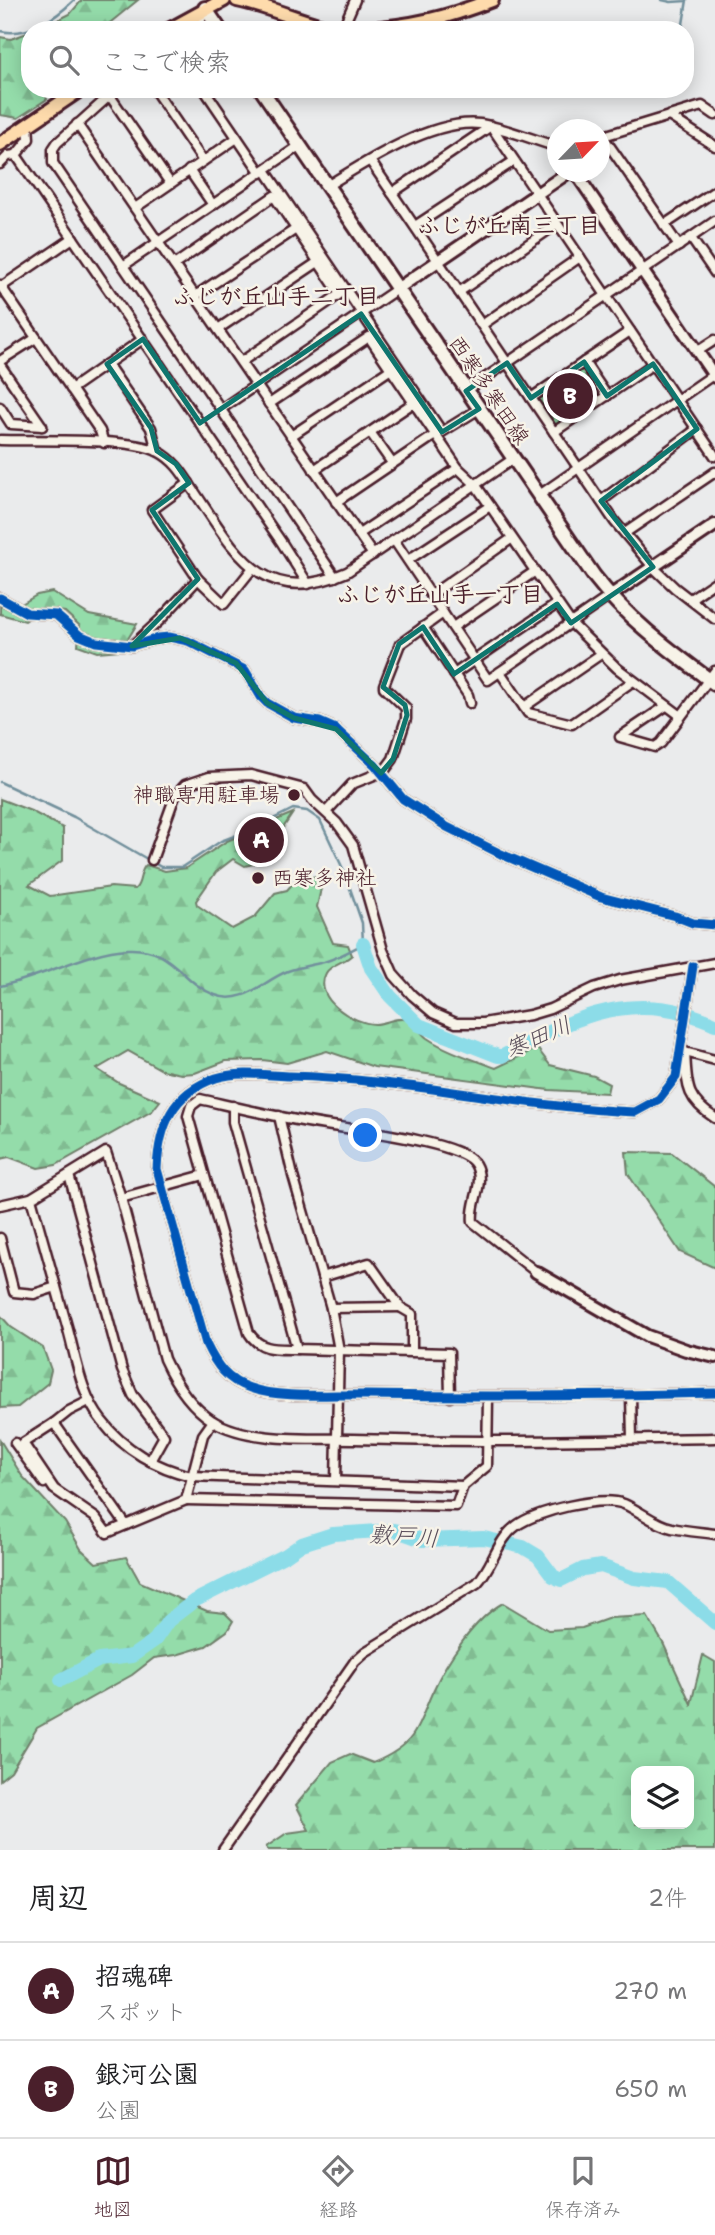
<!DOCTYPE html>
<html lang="ja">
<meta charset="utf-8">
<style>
:root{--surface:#fff;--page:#f6f6f6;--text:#202124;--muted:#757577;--line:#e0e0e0;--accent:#4a1f2b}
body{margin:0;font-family:"Shantell Sans","Klee One",sans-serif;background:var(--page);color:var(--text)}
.controls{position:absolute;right:21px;bottom:21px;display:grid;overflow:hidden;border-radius:14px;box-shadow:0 4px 18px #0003}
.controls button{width:63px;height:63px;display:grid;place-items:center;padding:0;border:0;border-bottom:2px solid var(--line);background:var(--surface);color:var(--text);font:35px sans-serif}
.compass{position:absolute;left:547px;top:119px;width:63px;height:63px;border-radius:50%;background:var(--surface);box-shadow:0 4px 18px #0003;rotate:65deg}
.you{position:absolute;left:366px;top:1136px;width:24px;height:24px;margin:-18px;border:5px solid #fff;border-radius:50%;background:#1a73e8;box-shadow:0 0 0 10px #1a73e833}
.badge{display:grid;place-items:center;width:46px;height:46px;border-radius:50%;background:var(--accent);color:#fff;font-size:23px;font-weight:700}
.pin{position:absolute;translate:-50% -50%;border:4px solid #fff;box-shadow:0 2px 7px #0006}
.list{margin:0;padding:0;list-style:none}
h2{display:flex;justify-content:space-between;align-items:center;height:91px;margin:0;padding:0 28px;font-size:30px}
h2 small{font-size:23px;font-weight:400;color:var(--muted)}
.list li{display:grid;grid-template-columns:46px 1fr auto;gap:21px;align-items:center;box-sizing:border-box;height:98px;padding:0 28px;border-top:2px solid var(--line)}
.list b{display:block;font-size:26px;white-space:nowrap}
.list p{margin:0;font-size:23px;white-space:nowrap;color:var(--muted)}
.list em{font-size:23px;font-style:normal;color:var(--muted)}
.icon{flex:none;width:38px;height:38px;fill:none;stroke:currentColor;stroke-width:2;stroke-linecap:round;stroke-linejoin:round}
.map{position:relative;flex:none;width:715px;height:1850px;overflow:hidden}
.search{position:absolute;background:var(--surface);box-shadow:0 4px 18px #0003;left:21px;right:21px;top:21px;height:77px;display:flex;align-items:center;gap:18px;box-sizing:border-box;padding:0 24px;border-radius:28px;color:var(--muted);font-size:26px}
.sheet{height:287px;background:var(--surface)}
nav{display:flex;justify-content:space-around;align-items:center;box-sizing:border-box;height:98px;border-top:2px solid var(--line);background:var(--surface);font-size:19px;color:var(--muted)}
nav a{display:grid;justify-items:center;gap:4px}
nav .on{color:var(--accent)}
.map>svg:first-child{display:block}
</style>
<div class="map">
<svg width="715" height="1850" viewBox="0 0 715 1850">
<defs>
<pattern id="forest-firs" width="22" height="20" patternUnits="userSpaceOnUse" patternTransform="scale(1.75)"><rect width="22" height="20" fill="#94dcaa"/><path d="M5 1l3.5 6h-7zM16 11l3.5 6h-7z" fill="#81bc92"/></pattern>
</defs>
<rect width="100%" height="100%" fill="#eaebec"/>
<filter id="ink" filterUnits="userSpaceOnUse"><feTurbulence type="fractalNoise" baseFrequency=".0143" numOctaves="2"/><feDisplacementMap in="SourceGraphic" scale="14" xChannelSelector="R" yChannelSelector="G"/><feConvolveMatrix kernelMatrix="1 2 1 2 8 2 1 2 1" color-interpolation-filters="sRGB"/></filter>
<g filter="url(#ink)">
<g fill="url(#forest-firs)" stroke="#6f7e6a" stroke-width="2" fill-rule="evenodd">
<polygon points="82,0 138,0 111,22 97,30 38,30 70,14"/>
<polygon points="30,32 30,89 43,89 47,99 18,118 0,115 0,37 11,39"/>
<polygon points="52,592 89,615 137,624 121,650 97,652 78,645 80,626 65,612 44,609 25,621 0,614 0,605 11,610 37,595"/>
<path d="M0,799L31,811L63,828V860L29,885L50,896L111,887L135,889C142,883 139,871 146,865L165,871L186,868L227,841L293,813L283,828L269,842L257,839L246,846L245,851L253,864L245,866L233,859L216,872L196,901L197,905L232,929L255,917L275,893L287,890L295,881L317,876L322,884L317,907L333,943L348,945L352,955C345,962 331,964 326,973C312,999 354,1024 375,1024C385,1024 398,1016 407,1020C415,1022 420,1033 427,1038C448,1052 473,1059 496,1068L537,1048L550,1065L594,1076L609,1084L607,1093L549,1090L374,1067L327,1051L287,1063L262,1060L226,1061L195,1073L181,1074L162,1070L128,1051L97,1069L119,1083L160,1101L152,1111L56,1165L38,1168L9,1157L0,1159Z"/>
<polygon points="626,1152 672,1153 715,1187 715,1268 680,1252 628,1174"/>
<polygon points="0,1315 11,1327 43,1348 51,1370 48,1383 18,1407 0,1408"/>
<polygon points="0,1440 22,1476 65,1522 81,1549 96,1563 126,1557 140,1582 207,1611 225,1613 233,1621 227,1631 206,1646 176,1655 154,1658 132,1675 37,1728 11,1771 0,1780"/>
<path d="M503,1603L548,1630L582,1628L610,1618L647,1616L663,1643L691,1704L703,1655L715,1662V1850H268L266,1847L287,1833L309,1830L296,1805L332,1762L350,1754L373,1763C387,1757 403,1749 412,1736C421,1724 426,1705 433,1691C446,1662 474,1619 503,1603ZM636,1771H689V1824H636Z"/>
</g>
<polygon fill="#94dcaa" stroke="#6f7e6a" stroke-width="2" points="583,367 586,368 602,396 558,426 554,426 537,400 537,397"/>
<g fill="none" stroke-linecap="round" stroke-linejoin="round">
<g stroke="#72909c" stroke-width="2.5">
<polyline points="662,0 671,2 686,1"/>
<polyline points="682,30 687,0"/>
<path d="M0,31C28,37 55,19 74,0"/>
<path d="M0,782L74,817L161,867H182L221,841L253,829L293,809L307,811L320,820L344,871L362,923L363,944C350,951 338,958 324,962C312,965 300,967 288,971C264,980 244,1006 215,995C180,982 174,947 128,949C87,951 42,978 0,986"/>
</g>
<g stroke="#8cdce8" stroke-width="14">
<path d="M363,944L371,968L390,996L419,1025L498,1056H503C562,1025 616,993 685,1013C695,1016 705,1019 715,1024"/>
<polyline points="61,1680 99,1660 132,1656 155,1640 168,1621 194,1601 286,1555 302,1544 333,1534 394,1530 422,1540 484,1538 523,1547 538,1556 553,1576 561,1580 583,1569 601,1566 634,1578 668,1582 715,1623"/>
</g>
<g stroke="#4a1f2b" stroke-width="13">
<g id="minor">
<polyline points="191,30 200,23 204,11"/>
<polyline points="342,30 355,0"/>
<polyline points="117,89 57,143 53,149 53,163 335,577"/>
<polyline points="154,89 203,161"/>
<polyline points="204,89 261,173"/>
<polyline points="110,96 170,183"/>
<polyline points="669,116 715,146"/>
<polyline points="28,124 29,139 16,155 282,543 308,584"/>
<polyline points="77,124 373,555"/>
<polyline points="600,137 702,106 715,115"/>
<polyline points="604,138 679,246"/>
<polyline points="371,162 615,522 653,567 675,588 715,619"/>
<polyline points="0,164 8,156 16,155"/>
<polyline points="189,170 213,205"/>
<polyline points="265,170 442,432 479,409"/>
<path d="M327,186C365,162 434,118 480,124C502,127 534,140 558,147"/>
<polyline points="392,193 491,126 715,456"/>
<polyline points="135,208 237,138"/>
<polyline points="664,225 715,191"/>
<polyline points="415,226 514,161"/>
<polyline points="691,238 715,273"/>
<polyline points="174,265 274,196 340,294 241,362"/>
<polyline points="123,266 299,146"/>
<polyline points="0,285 100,431 104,443"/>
<polyline points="1,287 73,238"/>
<polyline points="459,292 557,224"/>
<polyline points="195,296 296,229"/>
<polyline points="482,325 580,257"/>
<polyline points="218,329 318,262"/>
<polyline points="698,351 715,340"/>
<polyline points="0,361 36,338"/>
<polyline points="584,362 607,396"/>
<polyline points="107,364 151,428 157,451"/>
<polyline points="0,365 42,426"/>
<polyline points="71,389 143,339"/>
<polyline points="466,391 715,221"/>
<polyline points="531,398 630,331"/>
<polyline points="269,404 369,337 458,468 359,534"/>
<polyline points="0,407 11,424 42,426"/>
<polyline points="221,409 397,289"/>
<polyline points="370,432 392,463"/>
<polyline points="554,432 653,364"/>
<polyline points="291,436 391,369"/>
<path d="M0,440C36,441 131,437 159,452C176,461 184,476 194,491C236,553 262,609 347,572L513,459"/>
<polyline points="458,468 475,484 571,623 617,668 681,716"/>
<polyline points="314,470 413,403"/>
<polyline points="189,483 152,510 198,579 224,604 252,569"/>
<polyline points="538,496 713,375"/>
<polyline points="601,501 697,429"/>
<polyline points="336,502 435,435"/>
<polyline points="625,533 715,472"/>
<polyline points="394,540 488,680 610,596"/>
<polyline points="408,560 490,506"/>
<polyline points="431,595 511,539"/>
<polyline points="0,598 27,613 56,615 79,635 96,642 132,646 158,638 169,637 188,641 245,670 261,697 267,703 294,718 320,722 336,729 375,765 403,799 447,827 501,854 601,897 675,916 693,923 715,925"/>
<polyline points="690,599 715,582"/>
<polyline points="423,627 468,695 470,703"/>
<polyline points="453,627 534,572"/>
<polyline points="132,646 161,619 198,579"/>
<polyline points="500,672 528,713 572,724 633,681"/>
<polyline points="454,674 557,604"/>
<polyline points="666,706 620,737 655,747 661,743 715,671"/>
<polyline points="524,707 601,654"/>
<polyline points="326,812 352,784 384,771 393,759 406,719 406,708 384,687 384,685 400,644 443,613"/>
<polyline points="152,860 175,796 185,785 209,777 251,775 304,789 312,800 337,823 353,845 383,950 394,975 412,995 433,1013 456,1023 483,1023 530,1015 550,1009 594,988 620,980 715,963"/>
<path d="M693,966L676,1077L659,1099L635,1112C519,1107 406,1079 290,1076C267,1075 239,1071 216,1078C172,1093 159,1126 157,1169L206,1344C216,1365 227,1381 250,1388C280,1399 334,1394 367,1395C483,1397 599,1396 715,1393"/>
<polyline points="681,1051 715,1060"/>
<path d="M685,1052C687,1085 685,1099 715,1118"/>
<polyline points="233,1106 233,1122 297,1349 449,1353 450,1397"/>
<polyline points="279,1116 293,1176 331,1308 339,1350 336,1480"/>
<polyline points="69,1175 122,1370 133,1395 164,1436 150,1461"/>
<path d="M204,1175L121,1198L106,1152L31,1198C43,1241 55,1284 67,1326C76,1358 81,1395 102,1421C124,1450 157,1468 191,1476L463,1486"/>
<path d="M121,1198L164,1359C175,1383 191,1407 213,1421C250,1443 312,1438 354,1439C475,1443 595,1440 715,1438"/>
<polyline points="0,1205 31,1198"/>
<polyline points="0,1238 14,1292 34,1294 56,1287"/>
<polyline points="322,1277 369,1263 400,1307 412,1314 412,1351"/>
<polyline points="331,1308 400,1307"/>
<path d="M297,1349C277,1349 260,1351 249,1333L188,1116L191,1106L200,1099C244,1109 288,1120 332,1126C359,1130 462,1142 475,1164C486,1183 470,1203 473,1222L536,1272"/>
<polyline points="631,1395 632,1439"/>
<polyline points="89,1401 69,1411 54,1423 126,1525 186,1500 203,1435 213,1421"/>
<polyline points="54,1423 23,1443 54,1489 96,1518 107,1533 126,1525"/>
<polyline points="15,1443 44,1483"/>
<polyline points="186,1500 456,1506 463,1486 487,1466 488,1397"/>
<path d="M223,1850L355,1661L365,1652L477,1583C493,1566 497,1540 516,1526C536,1511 601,1495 624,1504C640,1511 656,1525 672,1528C686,1531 701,1532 715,1534"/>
</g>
</g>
<g stroke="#4a1f2b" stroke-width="16">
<g id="tertiary">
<polyline points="575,172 715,377"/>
<polyline points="397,289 569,172"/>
<polyline points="610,596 715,525"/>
<polyline points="536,1272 647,1336 686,1350 715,1357"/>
</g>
</g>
<g stroke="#4a1f2b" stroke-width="18">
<g id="secondary">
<polyline points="205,8 220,30"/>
<path d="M261,89L594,576C628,620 671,651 715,684"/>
</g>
</g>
<g stroke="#4a1f2b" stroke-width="18">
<g id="primary">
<path d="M237,0C275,7 312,29 351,30"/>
<polyline points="169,30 224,0"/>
<path d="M361,30C413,26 443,19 492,0"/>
<polyline points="0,144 81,89"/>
</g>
</g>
<use href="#minor" stroke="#f7f3e8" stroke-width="8"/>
<use href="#tertiary" stroke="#f7f3e8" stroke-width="10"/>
<use href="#secondary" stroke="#f7f3e8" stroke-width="12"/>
<use href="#primary" stroke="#fedbac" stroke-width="12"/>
<g stroke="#f7f3e8" stroke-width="13">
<g id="cycleway">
<polyline points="0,598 27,613 56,615 79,635 96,642 132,646 158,638 169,637 188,641 245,670 261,697 267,703 294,718 320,722 336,729 375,765 403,799 447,827 501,854 601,897 675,916 693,923 715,925"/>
<path d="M693,966L676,1077L659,1099L635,1112C519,1107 406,1079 290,1076C267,1075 239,1071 216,1078C172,1093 159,1126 157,1169L206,1344C216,1365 227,1381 250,1388C280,1399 334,1394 367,1395C483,1397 599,1396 715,1393"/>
</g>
</g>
<use href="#cycleway" stroke="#0057b8" stroke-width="9"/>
</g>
</g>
<path fill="none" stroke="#0f766e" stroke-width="5" stroke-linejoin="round" d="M361,314L442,432L479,409L466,391L507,363L531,398L584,362L607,396L653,364L697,429L601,501L653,567L571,623L557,604L454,674L423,627L399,644L383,687L405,705L407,715L393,759L381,773L336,729L294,718L267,703L236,663L180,638L132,646L198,579L152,510L189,483L176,464L157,451L151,428L107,364L143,339L200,423Z"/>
<g fill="#4a1f2b" stroke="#f7f3e8" stroke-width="2.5">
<circle cx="294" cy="795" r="7"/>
<circle cx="258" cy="878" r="7"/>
</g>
<g text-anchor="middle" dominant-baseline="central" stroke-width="5" stroke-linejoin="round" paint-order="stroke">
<g font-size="21" fill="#4a1f2b" stroke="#f7f3e8">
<text transform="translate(489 390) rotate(56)">西寒多寒田線</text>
</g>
<g font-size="21" fill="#4a1f2b" stroke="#f7f3e8" text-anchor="end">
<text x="280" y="795">神職専用駐車場</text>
<text x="272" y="878" text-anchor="start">西寒多神社</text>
</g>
<g font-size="23" font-weight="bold" fill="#4a1f2b" stroke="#f7f3e8">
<text x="509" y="225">ふじが丘南三丁目</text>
<text x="276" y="296">ふじが丘山手二丁目</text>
<text x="440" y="594">ふじが丘山手一丁目</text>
</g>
<g font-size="23" font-style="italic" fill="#5a4e5a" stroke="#f7f3e8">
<text transform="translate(538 1037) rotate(-23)">寒田川</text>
<text transform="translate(404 1536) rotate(4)">敷戸川</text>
</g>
</g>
</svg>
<div class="controls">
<button><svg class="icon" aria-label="layers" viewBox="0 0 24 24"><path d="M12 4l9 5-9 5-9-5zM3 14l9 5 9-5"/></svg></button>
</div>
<svg class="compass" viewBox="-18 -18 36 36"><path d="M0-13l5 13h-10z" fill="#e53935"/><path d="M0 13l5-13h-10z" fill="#757577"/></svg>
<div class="you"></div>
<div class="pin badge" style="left:261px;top:840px">A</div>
<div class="pin badge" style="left:570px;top:396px">B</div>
<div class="search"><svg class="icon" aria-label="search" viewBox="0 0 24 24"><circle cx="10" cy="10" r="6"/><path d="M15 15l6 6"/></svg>ここで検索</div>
</div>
<section class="sheet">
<h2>周辺<small>2件</small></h2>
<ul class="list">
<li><span class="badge">A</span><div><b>招魂碑</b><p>スポット</p></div><em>270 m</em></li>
<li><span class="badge">B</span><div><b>銀河公園</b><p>公園</p></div><em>650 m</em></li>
</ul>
</section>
<nav>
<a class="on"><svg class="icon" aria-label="map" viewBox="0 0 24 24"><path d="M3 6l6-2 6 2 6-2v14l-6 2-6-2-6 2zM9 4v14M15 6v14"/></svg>地図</a>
<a><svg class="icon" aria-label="directions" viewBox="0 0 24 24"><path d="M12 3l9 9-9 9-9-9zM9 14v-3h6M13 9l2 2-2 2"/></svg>経路</a>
<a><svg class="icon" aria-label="saved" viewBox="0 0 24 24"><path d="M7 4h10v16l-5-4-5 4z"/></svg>保存済み</a>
</nav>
